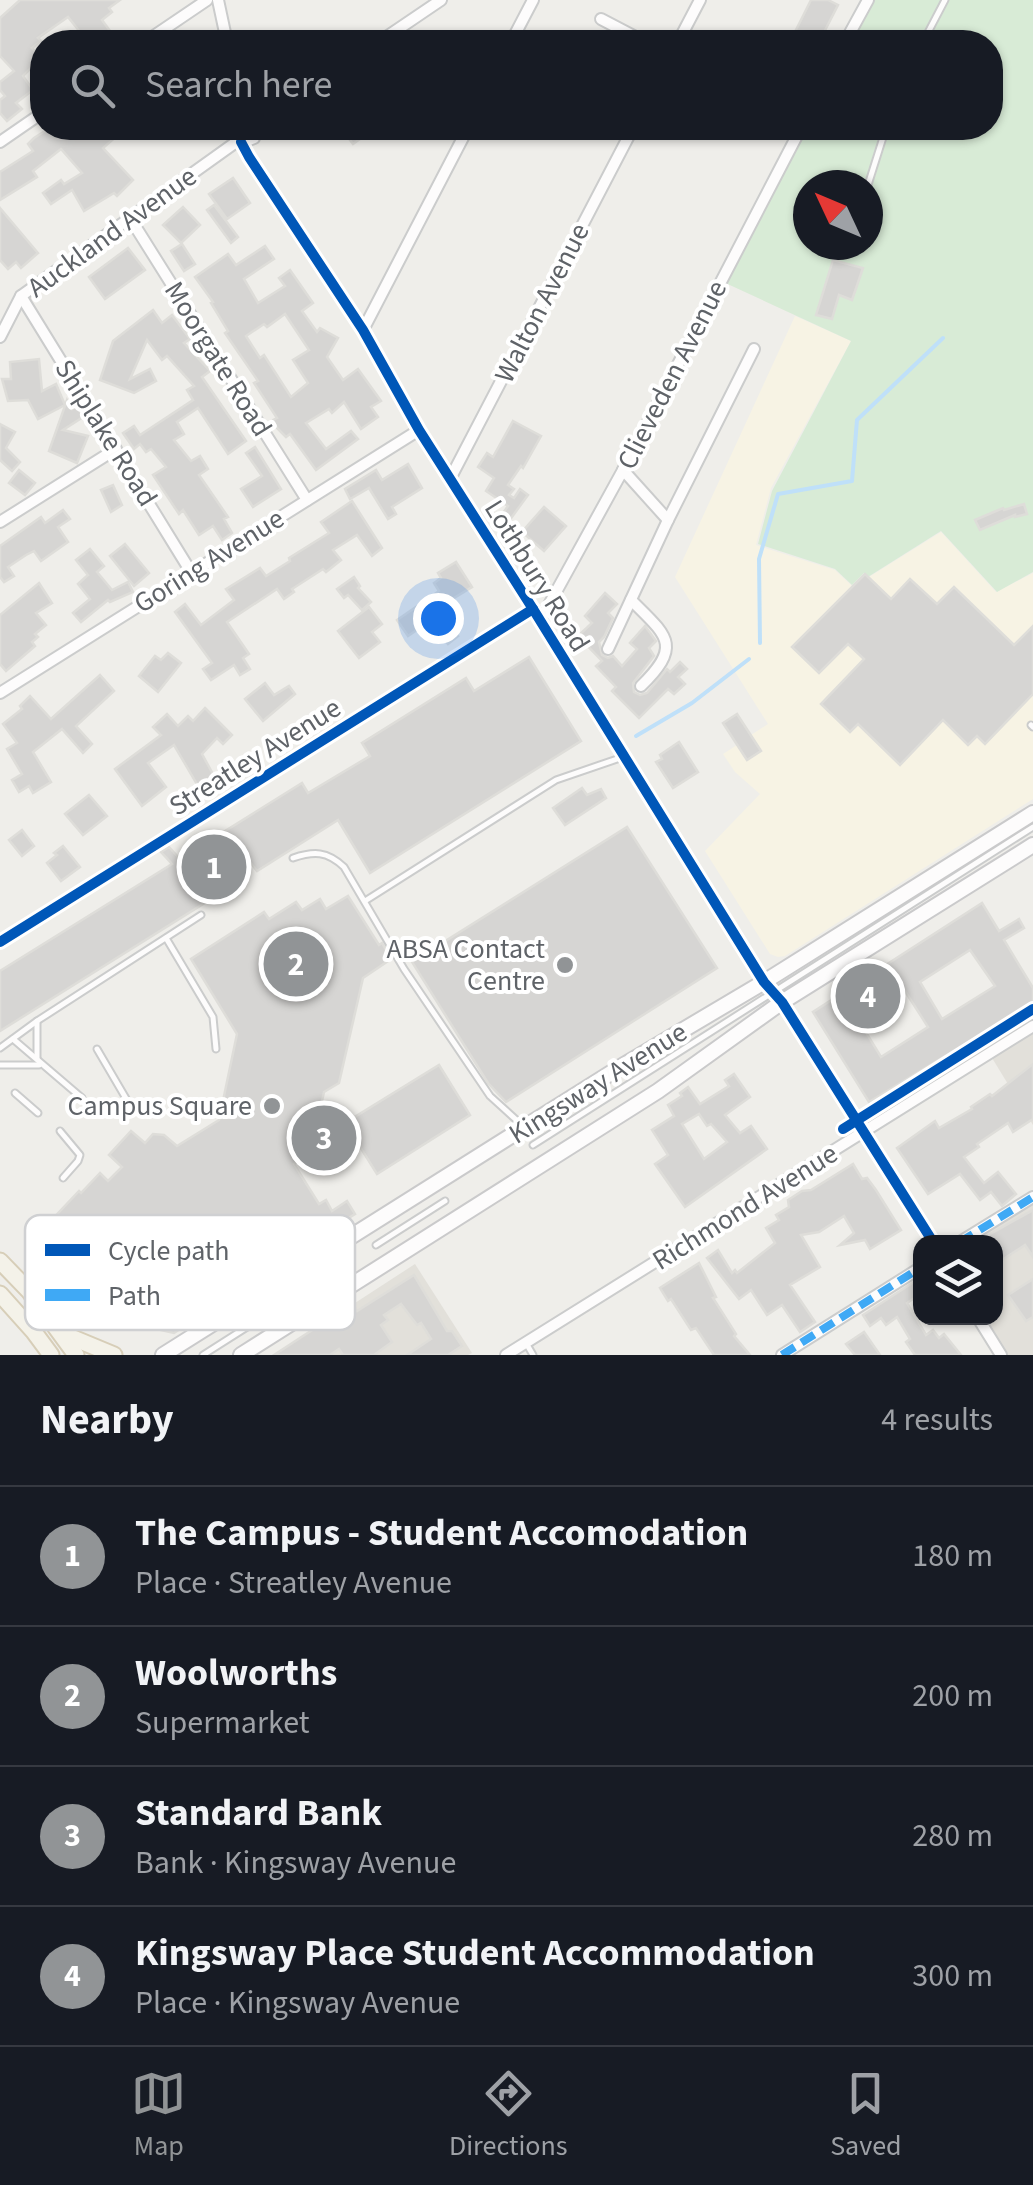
<!DOCTYPE html>
<meta charset="utf-8">
<style>
:root{--surface:#171b24;--page:#242831;--text:#f1f3f6;--muted:#9ea1a6;--line:#363941;--accent:#919496}
body{margin:0;font-family:"Source Sans 3",sans-serif;background:var(--page);color:var(--text)}
.controls{position:absolute;right:30px;bottom:30px;display:grid;overflow:hidden;border-radius:20px;box-shadow:0 2px 8px #0004}
.controls button{width:90px;height:90px;display:grid;place-items:center;padding:0;border:0;border-bottom:2px solid var(--line);background:var(--surface);color:var(--text);font:50px sans-serif}
.compass{position:absolute;left:793px;top:170px;width:90px;height:90px;border-radius:50%;background:var(--surface);box-shadow:0 2px 8px #0004;rotate:314deg}
.you{position:absolute;left:438px;top:618px;width:35px;height:35px;margin:-25px;border:8px solid #fff;border-radius:50%;background:#1a73e8;box-shadow:0 0 0 15px #1a73e833}
.badge{display:grid;place-items:center;width:65px;height:65px;border-radius:50%;background:var(--accent);color:#fff;font-size:32px;font-weight:700}
.pin{position:absolute;translate:-50% -50%;border:5px solid #fff;box-shadow:0 2px 10px #0006}
.list{margin:0;padding:0;list-style:none}
h2{display:flex;justify-content:space-between;align-items:center;height:130px;margin:0;padding:0 40px;font-size:42px}
h2 small{font-size:32px;font-weight:400;color:var(--muted)}
.list li{display:grid;grid-template-columns:65px 1fr auto;gap:30px;align-items:center;box-sizing:border-box;height:140px;padding:0 40px;border-top:2px solid var(--line)}
.list b{display:block;font-size:38px;white-space:nowrap}
.list p{margin:0;font-size:32px;white-space:nowrap;color:var(--muted)}
.list em{font-size:32px;font-style:normal;color:var(--muted)}
.icon{flex:none;width:55px;height:55px;fill:none;stroke:currentColor;stroke-width:2;stroke-linecap:round;stroke-linejoin:round}
.map{position:relative;flex:none;width:1033px;height:1355px;overflow:hidden}
.search{position:absolute;background:var(--surface);box-shadow:0 2px 8px #0004;left:30px;right:30px;top:30px;height:110px;display:flex;align-items:center;gap:25px;box-sizing:border-box;padding:0 35px;border-radius:40px;color:var(--muted);font-size:38px}
.sheet{height:690px;background:var(--surface)}
nav{display:flex;justify-content:space-around;align-items:center;box-sizing:border-box;height:140px;border-top:2px solid var(--line);background:var(--surface);font-size:28px;color:var(--muted)}
nav a{display:grid;justify-items:center;gap:5px}
nav .on{color:var(--accent)}
.map>svg:first-child{display:block}
</style>
<div class="map">
<svg width="1033" height="1355" viewBox="0 0 1033 1355">
<rect width="100%" height="100%" fill="#efeeea"/>
<polygon fill="#f7f3e4" points="795,316 851,341 771,488 756,545 835,570 852,586 865,574 869,577 941,532 996,592 1033,573 1033,799 785,956 778,957 770,954 705,851 760,794 735,772 723,754 737,745 723,723 737,714 751,735 768,724 675,577"/>
<g fill="#e2e0da">
<polygon points="1033,1025 1033,1125 989,1053"/>
<polygon points="1033,1197 1033,1355 1001,1355 978,1318 996,1318 996,1242 961,1242"/>
<polygon points="415,1264 472,1353 468,1355 275,1355"/>
</g>
<path fill="#d8ebd6" fill-rule="evenodd" d="M867,0H1033V572L997,592L941,531L868,577L864,573L852,585L835,569L758,544L772,491L851,341L721,281L801,128H990V42H845ZM808,185H868V245H808Z"/>
<g fill="none" stroke-linecap="round" stroke-linejoin="round">
<g stroke="#bfe0f9" stroke-width="4">
<polyline points="760,643 759,559 778,494 852,481 857,420 943,338"/>
<polyline points="636,736 692,703 749,659"/>
</g>
</g>
<g fill="#d6d5d3" stroke="#deddd9" stroke-width="2.5" fill-rule="evenodd">
<polygon points="20,0 120,0 109,8 112,12 102,20 113,35 103,42 88,42 68,17 38,38 41,41 32,48 41,58 23,76 33,90 16,103 22,109 7,121 0,113 0,100 5,96 0,90 0,82 14,71 0,56 0,18"/>
<polygon points="811,0 828,0 838,5 819,42 811,42 794,34"/>
<polygon points="60,128 126,128 103,148 133,180 117,196 114,193 84,211 72,190 51,204 43,193 61,180 64,184 82,173 61,149 33,171 37,177 0,200 0,172 33,151 28,144 34,138 48,129 50,133"/>
<polygon points="341,128 375,128 353,144"/>
<polygon points="233,178 250,203 227,219 209,194"/>
<polygon points="214,205 238,237 231,243 207,210"/>
<polygon points="183,207 200,225 181,243 163,225"/>
<polygon points="0,208 38,253 21,268 16,262 8,269 0,260"/>
<polygon points="182,244 195,264 184,271 171,251"/>
<path d="M265,246L274,259L244,279L258,303L285,286L279,278L290,270L313,303L302,311L317,332L320,328L338,338L327,357L343,380L358,369L381,401L371,407L378,417L361,429L344,402L332,413L329,409L306,423L326,449L351,431L358,439L316,470L290,434L286,437L277,428L273,420L277,418L254,383L258,381L225,333L228,331L211,303L213,302L195,277L228,254L236,265ZM285,314L309,350L293,360L308,383L291,397L264,355L260,358L246,336L264,324L267,327Z"/>
<polygon points="128,248 145,270 105,299 89,277"/>
<polygon points="833,260 863,268 852,300 839,295 832,319 816,315"/>
<polygon points="153,310 162,323 172,315 190,339 184,343 210,371 202,377 246,441 228,454 198,408 177,422 184,434 174,440 191,461 200,456 208,469 199,475 228,517 224,519 232,533 222,540 213,526 199,535 183,510 179,514 153,475 166,467 151,449 146,452 140,444 134,449 123,433 134,426 140,435 193,400 187,390 194,386 167,356 162,360 147,340 130,379 150,369 156,381 134,393 100,380 113,341"/>
<polygon points="39,359 42,391 56,384 65,405 38,419 28,400 8,401 2,379 11,379 10,362"/>
<polygon points="67,400 72,409 77,406 83,417 63,430 88,436 77,463 49,451"/>
<polygon points="513,421 541,436 523,468 521,466 508,485 514,489 509,495 514,498 520,489 528,495 506,525 498,520 508,506 486,491 494,478 478,467 487,453 493,457"/>
<polygon points="0,424 15,432 6,448 20,462 12,471 0,460"/>
<polygon points="255,447 281,489 253,507 241,489 262,476 246,453"/>
<polygon points="408,464 422,488 392,507 396,514 388,519 369,488 350,499 345,489 376,470 382,480"/>
<polygon points="19,470 35,483 25,495 9,483"/>
<polygon points="113,485 122,505 111,512 101,490"/>
<polygon points="352,501 382,548 372,556 357,535 333,550 341,560 326,572 323,569 292,589 294,592 284,599 277,589 227,622 249,654 243,658 250,669 240,675 234,665 211,680 203,669 212,663 175,612 185,604 201,625 234,600 226,589 260,568 266,576 290,561 289,558 329,533 321,522"/>
<polygon points="1024,504 1027,514 1015,517 1015,515 980,530 975,520 1003,508 1004,510"/>
<polygon points="544,507 566,526 544,551 522,532"/>
<polygon points="63,510 70,519 58,527 68,542 41,561 34,551 26,555 8,567 14,576 4,582 0,577 0,546 41,517 45,523"/>
<polygon points="125,544 149,573 134,586 110,556"/>
<polygon points="90,549 104,566 97,572 112,590 128,582 133,592 110,602 108,600 81,622 73,613 90,599 78,584 88,575 76,560"/>
<polygon points="456,562 472,587 441,606 452,622 448,624 458,636 448,644 430,621 408,636 397,620 439,591 434,583 441,578 438,573"/>
<polygon points="865,574 891,599 910,579 937,604 954,587 1014,645 1033,626 1033,694 985,744 977,736 968,745 943,720 900,765 858,724 850,732 821,704 864,659 848,644 819,673 792,647"/>
<polygon points="354,577 360,586 358,588 371,602 362,610 348,595 344,598 337,589"/>
<polygon points="39,583 52,603 36,613 46,625 35,634 38,637 32,642 35,646 6,671 0,664 0,615"/>
<polygon points="605,593 617,604 608,613 613,618 604,637 599,642 602,655 608,658 613,656 622,666 637,649 630,643 645,626 656,641 649,648 654,656 633,683 634,692 640,695 647,693 667,669 670,672 680,662 687,669 678,677 685,684 674,694 668,689 639,718 612,691 616,687 596,666 602,661 578,636 592,623 585,616"/>
<polygon points="369,607 382,624 372,632 380,642 359,658 338,631"/>
<polygon points="168,653 181,663 158,692 139,676 155,656 161,660"/>
<polygon points="529,657 581,741 370,873 338,820 257,871 236,844 225,851 243,879 0,1031 0,971 172,864 161,852 169,847 180,859 302,783 308,793 370,756 362,743 466,678 474,691"/>
<polygon points="100,675 114,691 76,726 92,744 83,753 62,729 33,752 51,782 33,793 29,786 19,792 12,780 22,774 7,749 17,743 3,724 22,709 20,706 30,696 51,719"/>
<polygon points="265,683 274,695 289,686 295,694 263,721 245,699"/>
<polygon points="205,708 232,735 223,744 217,738 202,754 214,776 198,786 174,745 148,763 166,787 142,806 115,769 161,735 153,727 167,714 178,726 188,716 193,721"/>
<polygon points="737,714 761,751 747,760 723,723"/>
<polygon points="679,742 698,772 673,788 656,762 662,759 660,755"/>
<polygon points="582,788 587,795 601,789 606,798 565,825 553,808"/>
<polygon points="89,795 107,816 83,835 65,814"/>
<polygon points="627,827 717,968 506,1102 488,1083 412,962"/>
<polygon points="22,830 34,846 22,856 9,840"/>
<polygon points="63,846 80,867 61,881 47,863 57,855 54,853"/>
<polygon points="348,896 379,945 382,943 391,959 363,978 339,1083 324,1092 315,1132 323,1146 294,1164 319,1204 326,1200 332,1211 347,1201 355,1214 339,1224 341,1227 174,1333 102,1317 103,1311 29,1244 79,1191 81,1193 100,1173 108,1181 122,1167 109,1155 131,1131 145,1143 153,1134 164,1135 177,1146 219,1120 237,1034 191,959 264,912 269,919 296,902 302,910 320,899 326,909"/>
<path d="M982,903L999,931L1019,919L1024,928L1004,940L1033,988V1003L869,1102L813,1012ZM970,950L995,986L942,1019L920,982ZM905,991L928,1027L881,1057L859,1021Z"/>
<polygon points="1033,1064 1033,1119 1013,1132 1008,1123 977,1144 979,1147 964,1157 984,1183 998,1172 1016,1194 1002,1206 991,1192 980,1200 960,1174 928,1194 897,1148 935,1121 939,1128 972,1109 971,1107 990,1094 992,1096"/>
<polygon points="439,1065 470,1115 377,1174 345,1123"/>
<path d="M734,1074L750,1097L725,1115L740,1133L751,1126L767,1149L685,1207L655,1164L668,1155L652,1130L674,1116L668,1105L682,1096L680,1093L688,1087L700,1104L729,1086L725,1080ZM699,1114L707,1126L711,1124L727,1142L704,1159L682,1124Z"/>
<polygon points="853,1164 862,1179 867,1178 876,1190 901,1230 870,1249 865,1240 840,1245 854,1233 844,1216 819,1232 801,1235 820,1267 790,1285 815,1322 800,1332 782,1305 767,1315 751,1290 739,1299 707,1258 718,1250 732,1273 735,1270 737,1273 775,1243 766,1228 779,1220 776,1215 789,1207 788,1200 802,1191 811,1190"/>
<polygon points="1033,1210 1033,1257 1025,1245 996,1264 996,1242 976,1242"/>
<polygon points="699,1263 716,1297 713,1298 736,1334 734,1336 750,1355 714,1355 696,1328 691,1330 671,1299 668,1301 660,1288"/>
<polygon points="414,1275 447,1331 452,1331 462,1346 448,1355 407,1355 431,1339 421,1323 417,1325 401,1304 384,1315 388,1320 381,1325 392,1342 374,1355 343,1355 339,1349 330,1355 274,1355 352,1304 357,1311"/>
<polygon points="920,1278 920,1294 907,1303 926,1335 933,1330 939,1338 944,1334 961,1355 915,1355 906,1342 910,1339 897,1317 886,1325 881,1318 870,1326 863,1315"/>
<polygon points="1033,1279 1033,1317 1026,1321 1008,1295"/>
<polygon points="864,1332 880,1355 855,1355 846,1344"/>
</g>
<g fill="none" stroke-linecap="round" stroke-linejoin="round">
<g stroke="#cbcccc" stroke-width="9">
<g id="service">
<polyline points="923,42 945,0"/>
<polyline points="868,185 886,128"/>
<polyline points="1031,725 1033,727"/>
<path d="M293,858C314,851 327,851 344,867L404,969L490,1096L522,1125"/>
<polyline points="365,901 556,780 623,757"/>
<polyline points="166,938 213,1017 216,1049"/>
<polyline points="37,1021 37,1058"/>
<polyline points="13,1039 82,1098"/>
<polyline points="0,1048 37,1021 201,915"/>
<polyline points="97,1049 131,1107"/>
<polyline points="0,1065 39,1065"/>
<polyline points="15,1093 38,1113"/>
<polyline points="60,1131 80,1155 78,1161 63,1178"/>
<polyline points="533,1145 1033,827"/>
<polyline points="376,1245 445,1201"/>
<polyline points="526,1343 533,1355"/>
<polyline points="203,1355 288,1301"/>
</g>
</g>
<g stroke="#cbcccc" stroke-width="14">
<g id="minor">
<polyline points="218,0 227,42"/>
<polyline points="601,19 645,42"/>
<polyline points="145,42 207,0"/>
<polyline points="379,42 441,0"/>
<polyline points="511,42 533,0"/>
<polyline points="678,42 700,0"/>
<polyline points="845,42 868,0"/>
<polyline points="239,128 237,136 244,142 254,138 254,129"/>
<polyline points="0,142 42,113"/>
<polyline points="241,142 249,157 363,330 419,430 533,609 764,982 782,1002 933,1242"/>
<polyline points="130,218 307,500"/>
<polyline points="21,296 191,572"/>
<polyline points="363,330 468,128"/>
<polyline points="0,337 21,296 239,140"/>
<polyline points="623,470 668,520"/>
<polyline points="450,479 633,128"/>
<polyline points="0,522 116,449"/>
<path d="M631,600C667,636 683,645 641,686"/>
<polyline points="540,621 623,470 801,128"/>
<polyline points="608,649 668,520 754,349"/>
<polyline points="0,693 419,430"/>
<polyline points="0,942 533,609"/>
<polyline points="960,1242 1033,1197"/>
<polyline points="978,1318 1001,1355"/>
<polyline points="506,1355 1033,1026"/>
<polyline points="782,1355 920,1268"/>
</g>
</g>
<g stroke="#cacacb" stroke-width="18">
<g id="secondary">
<polyline points="163,1355 614,1071 764,982 1033,813"/>
<polyline points="241,1355 658,1091 782,1002 1033,845"/>
</g>
</g>
<g stroke="#d7ceb8" stroke-width="19">
<g id="primary">
<polyline points="0,1261 29,1291 76,1355"/>
<polyline points="0,1294 34,1332 51,1355"/>
<polyline points="61,1333 114,1355"/>
</g>
</g>
<use href="#service" stroke="#fdfcfc" stroke-width="5"/>
<use href="#minor" stroke="#fdfcfc" stroke-width="10"/>
<use href="#secondary" stroke="#fdfcfc" stroke-width="14"/>
<use href="#primary" stroke="#f4f2e9" stroke-width="15"/>
<g stroke="#3fa9f5" stroke-width="8" stroke-dasharray="15 8" stroke-linecap="butt">
<polyline points="960,1242 1033,1197"/>
<polyline points="782,1355 920,1268"/>
</g>
<g stroke="#fff" stroke-width="16">
<g id="cycleway">
<polyline points="241,142 249,157 363,330 419,430 533,609 764,982 782,1002 933,1242"/>
<polyline points="0,942 533,609"/>
<polyline points="843,1129 1033,1009"/>
</g>
</g>
<use href="#cycleway" stroke="#0057b8" stroke-width="10"/>
</g>
<g fill="#919496" stroke="#fff" stroke-width="4">
<circle cx="565" cy="965" r="10"/>
<circle cx="272" cy="1106" r="10"/>
</g>
<g text-anchor="middle" dominant-baseline="central" stroke-width="8" stroke-linejoin="round" paint-order="stroke">
<g font-size="28" fill="#5f6368" stroke="#fff">
<text transform="translate(112 232) rotate(-36)">Auckland Avenue</text>
<text transform="translate(542 303) rotate(-63)">Walton Avenue</text>
<text transform="translate(218 359) rotate(58)">Moorgate Road</text>
<text transform="translate(672 375) rotate(-63)">Clieveden Avenue</text>
<text transform="translate(106 433) rotate(58)">Shiplake Road</text>
<text transform="translate(209 561) rotate(-32)">Goring Avenue</text>
<text transform="translate(537 576) rotate(58)">Lothbury Road</text>
<text transform="translate(255 757) rotate(-32)">Streatley Avenue</text>
<text transform="translate(598 1083) rotate(-32)">Kingsway Avenue</text>
<text transform="translate(745 1207) rotate(-32)">Richmond Avenue</text>
</g>
<g font-size="28" fill="#5f6368" stroke="#fff" text-anchor="end">
<text x="545" y="949">ABSA Contact<tspan x="545" dy="32">Centre</tspan></text>
<text x="252" y="1106">Campus Square</text>
</g>
</g>
<rect x="25" y="1215" width="330" height="115" rx="15" fill="#fff" stroke="#cfd0d2" stroke-width="2.5"/>
<rect x="45" y="1244" width="45" height="12" fill="#0057b8"/>
<rect x="45" y="1289" width="45" height="12" fill="#3fa9f5"/>
<g font-size="28" fill="#5f6368">
<text x="108" y="1260">Cycle path</text>
<text x="108" y="1305">Path</text>
</g>
</svg>
<div class="controls">
<button><svg class="icon" aria-label="layers" viewBox="0 0 24 24"><path d="M12 4l9 5-9 5-9-5zM3 14l9 5 9-5"/></svg></button>
</div>
<svg class="compass" viewBox="-18 -18 36 36"><path d="M0-13l5 13h-10z" fill="#e53935"/><path d="M0 13l5-13h-10z" fill="#9ea1a6"/></svg>
<div class="you"></div>
<div class="pin badge" style="left:214px;top:867px">1</div>
<div class="pin badge" style="left:296px;top:964px">2</div>
<div class="pin badge" style="left:324px;top:1138px">3</div>
<div class="pin badge" style="left:868px;top:996px">4</div>
<div class="search"><svg class="icon" aria-label="search" viewBox="0 0 24 24"><circle cx="10" cy="10" r="6"/><path d="M15 15l6 6"/></svg>Search here</div>
</div>
<section class="sheet">
<h2>Nearby<small>4 results</small></h2>
<ul class="list">
<li><span class="badge">1</span><div><b>The Campus - Student Accomodation</b><p>Place · Streatley Avenue</p></div><em>180 m</em></li>
<li><span class="badge">2</span><div><b>Woolworths</b><p>Supermarket</p></div><em>200 m</em></li>
<li><span class="badge">3</span><div><b>Standard Bank</b><p>Bank · Kingsway Avenue</p></div><em>280 m</em></li>
<li><span class="badge">4</span><div><b>Kingsway Place Student Accommodation</b><p>Place · Kingsway Avenue</p></div><em>300 m</em></li>
</ul>
</section>
<nav>
<a class="on"><svg class="icon" aria-label="map" viewBox="0 0 24 24"><path d="M3 6l6-2 6 2 6-2v14l-6 2-6-2-6 2zM9 4v14M15 6v14"/></svg>Map</a>
<a><svg class="icon" aria-label="directions" viewBox="0 0 24 24"><path d="M12 3l9 9-9 9-9-9zM9 14v-3h6M13 9l2 2-2 2"/></svg>Directions</a>
<a><svg class="icon" aria-label="saved" viewBox="0 0 24 24"><path d="M7 4h10v16l-5-4-5 4z"/></svg>Saved</a>
</nav>
